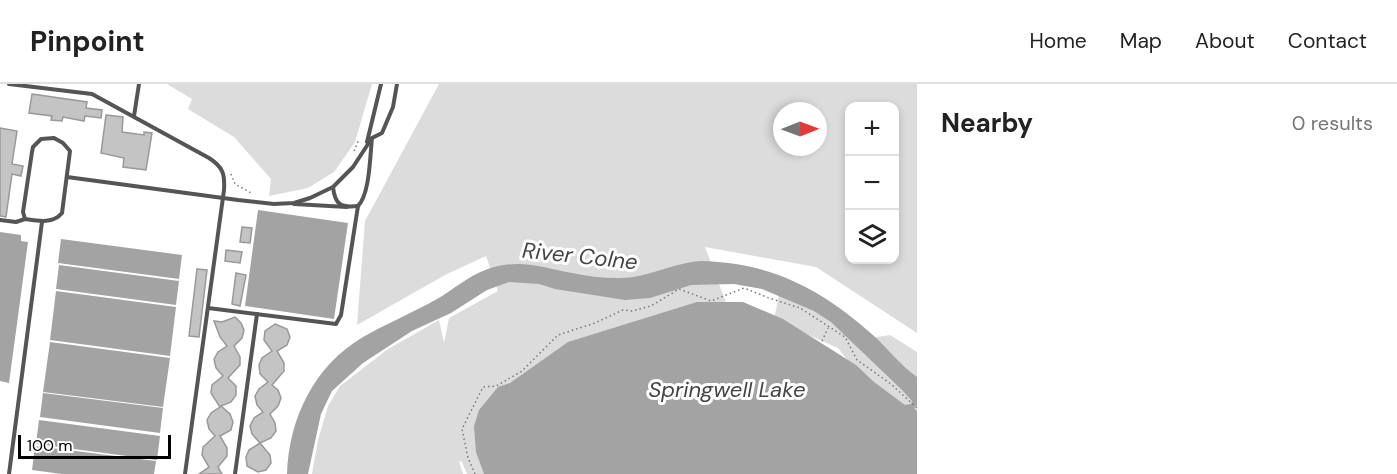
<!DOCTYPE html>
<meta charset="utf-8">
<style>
:root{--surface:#fff;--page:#f2f2f2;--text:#222;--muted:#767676;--line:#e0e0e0}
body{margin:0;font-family:"DM Sans",sans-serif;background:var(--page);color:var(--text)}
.controls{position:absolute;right:18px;top:18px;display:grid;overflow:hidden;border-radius:12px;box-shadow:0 3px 9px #0003}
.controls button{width:54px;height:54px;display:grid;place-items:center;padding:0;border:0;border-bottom:2px solid var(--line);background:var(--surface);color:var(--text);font:30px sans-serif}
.compass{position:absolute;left:773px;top:18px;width:54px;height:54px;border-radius:50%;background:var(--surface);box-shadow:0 3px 9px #0003;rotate:89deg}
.scale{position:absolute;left:18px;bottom:15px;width:153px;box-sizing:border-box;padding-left:6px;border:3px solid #000;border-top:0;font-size:16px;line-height:21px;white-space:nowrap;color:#000;-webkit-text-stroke:4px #fff;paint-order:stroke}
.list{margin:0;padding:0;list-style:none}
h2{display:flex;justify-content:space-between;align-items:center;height:78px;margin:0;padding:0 24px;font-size:26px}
h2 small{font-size:20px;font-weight:400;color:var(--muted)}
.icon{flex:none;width:33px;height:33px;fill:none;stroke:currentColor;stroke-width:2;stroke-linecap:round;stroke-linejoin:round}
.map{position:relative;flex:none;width:917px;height:390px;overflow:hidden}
header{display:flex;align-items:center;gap:36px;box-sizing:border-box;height:84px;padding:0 30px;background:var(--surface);border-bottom:2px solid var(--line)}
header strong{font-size:28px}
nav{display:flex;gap:33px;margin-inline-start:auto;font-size:21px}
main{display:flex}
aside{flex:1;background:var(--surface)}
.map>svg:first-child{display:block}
</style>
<header>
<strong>Pinpoint</strong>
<nav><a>Home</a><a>Map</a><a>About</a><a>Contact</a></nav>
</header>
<main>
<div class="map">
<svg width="917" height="390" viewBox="0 0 917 390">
<rect width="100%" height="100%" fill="#fff"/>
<g fill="#dcdcdc" fill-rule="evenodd">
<polygon points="167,0 372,0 355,58 334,88 308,104 269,112 271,95 234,53 188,25 192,15"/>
<path d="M439,0H917V249L816,183L705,163L730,229L495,390H467L462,378L459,377L463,390H312L318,356L328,322L340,302L388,265L439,236L444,259L449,234L498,207L486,172L445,191L357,241L365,137ZM850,22H894V176H850ZM782,27H818V63H782Z"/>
<polygon points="779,210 827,229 859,256 890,251 917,268 917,332 864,297 838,264 774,236"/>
</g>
<g fill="#a3a3a3">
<polygon points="258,126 348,139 334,235 245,222"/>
<polygon points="0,148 21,151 21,157 28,158 9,299 0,297"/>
<polygon points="61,155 182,171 179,195 58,179"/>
<path d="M701,177C773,179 821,205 874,252C888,265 901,282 917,293V321L914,324L917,327V390H484L476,368L474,342L479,326L498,303L510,299L568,258L697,218H743L783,235L856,281L874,298L905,321L911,320L912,317L902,306L831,238L814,227L762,205L734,200L691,201L650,214L625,216L555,205L539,200L509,198L487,206L451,229L412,247L363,279L332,307L321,330L308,390H287C289,334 314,282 363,253C384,241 407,231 428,220C456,206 471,186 504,181C528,177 549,185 572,189C586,192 602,194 617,194C645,195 672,179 701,177Z"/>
<polygon points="59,181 179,197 176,221 56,205"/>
<polygon points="56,207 176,223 170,272 50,256"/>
<polygon points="50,258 170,274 163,323 43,308"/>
<polygon points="43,309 163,324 160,349 40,333"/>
<polygon points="39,336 160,352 157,376 36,360"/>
<polygon points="35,362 156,377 154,390 62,390 32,386"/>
</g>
<g fill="#c4c4c4" stroke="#999" stroke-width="1.5">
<polygon points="32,10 87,18 86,24 102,26 101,34 85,32 84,37 63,33 62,37 51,36 52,32 29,29"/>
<polygon points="106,31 123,33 122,48 144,51 144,48 152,49 146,86 123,83 124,74 101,69"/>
<polygon points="0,44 17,47 12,80 23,82 21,92 12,90 6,133 0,132"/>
<polygon points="242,143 252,144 250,159 240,158"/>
<polygon points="226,166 242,168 240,179 225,177"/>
<polygon points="197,185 207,186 199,253 189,252"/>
<polygon points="236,189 246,191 240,222 232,220"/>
<polygon points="235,233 241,239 244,246 242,254 234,262 240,273 240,281 228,294 236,302 236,311 231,318 221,322 230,330 233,338 231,346 220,352 227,364 227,372 218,383 222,390 199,390 209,383 202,371 203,363 215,352 209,345 207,336 211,329 220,323 211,309 212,301 223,292 216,284 214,275 218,268 227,262 220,253 214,237 222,238"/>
<polygon points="275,240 287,245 290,253 287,261 277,267 284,279 284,287 272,301 278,306 281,314 278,322 270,330 275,339 276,347 271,354 260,359 270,371 271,379 266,386 258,388 247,382 246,373 249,366 260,359 252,350 250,342 254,334 263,328 257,321 255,312 259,305 268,298 260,290 259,281 262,274 272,267 264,256 265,247"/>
</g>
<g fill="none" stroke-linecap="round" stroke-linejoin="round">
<g stroke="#777" stroke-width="1.5" stroke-dasharray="1.5 3" stroke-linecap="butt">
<polyline points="354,67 359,55"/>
<polyline points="231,90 235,100 253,110"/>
<polyline points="822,257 828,244"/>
<polyline points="475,390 468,374 462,345 483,303 496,302 522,287 558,251 595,239 623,226 632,227 651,222 679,205 711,217 744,204 769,214 800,224 845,253 857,276 891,300 917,324"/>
</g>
<g stroke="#555" stroke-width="4">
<path d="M9,0L92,10L209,74C223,83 225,90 224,106L185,390"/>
<polyline points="134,32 139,0"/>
<path d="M54,54L63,59L70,67L62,129C53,140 38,137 25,135L23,128L32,68L33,63L41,55Z"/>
<polyline points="367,58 381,0"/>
<polyline points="67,93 238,116 274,120 294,119 310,114 333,103 353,83 372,54"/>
<path d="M333,103C335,121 341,124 358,122"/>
<polyline points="294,120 347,123"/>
<polyline points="0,136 16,138 25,135"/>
<path d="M208,224L336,240L341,231L358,122C370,110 370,71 372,54L382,49L393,23L397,0"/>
<polyline points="9,390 42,138"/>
<polyline points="235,390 257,230"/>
</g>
</g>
<g text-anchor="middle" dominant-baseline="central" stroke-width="6" stroke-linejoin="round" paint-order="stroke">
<g font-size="22" font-style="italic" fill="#444" stroke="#fff">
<text transform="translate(580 172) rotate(6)">River Colne</text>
<text x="727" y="305">Springwell Lake</text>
</g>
</g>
</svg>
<div class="controls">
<button>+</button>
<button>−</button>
<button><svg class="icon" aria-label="layers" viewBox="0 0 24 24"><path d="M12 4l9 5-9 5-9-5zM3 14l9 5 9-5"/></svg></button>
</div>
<svg class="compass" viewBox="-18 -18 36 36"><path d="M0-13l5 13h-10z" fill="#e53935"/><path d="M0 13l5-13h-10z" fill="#767676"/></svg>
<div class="scale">100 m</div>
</div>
<aside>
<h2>Nearby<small>0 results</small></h2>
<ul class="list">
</ul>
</aside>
</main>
